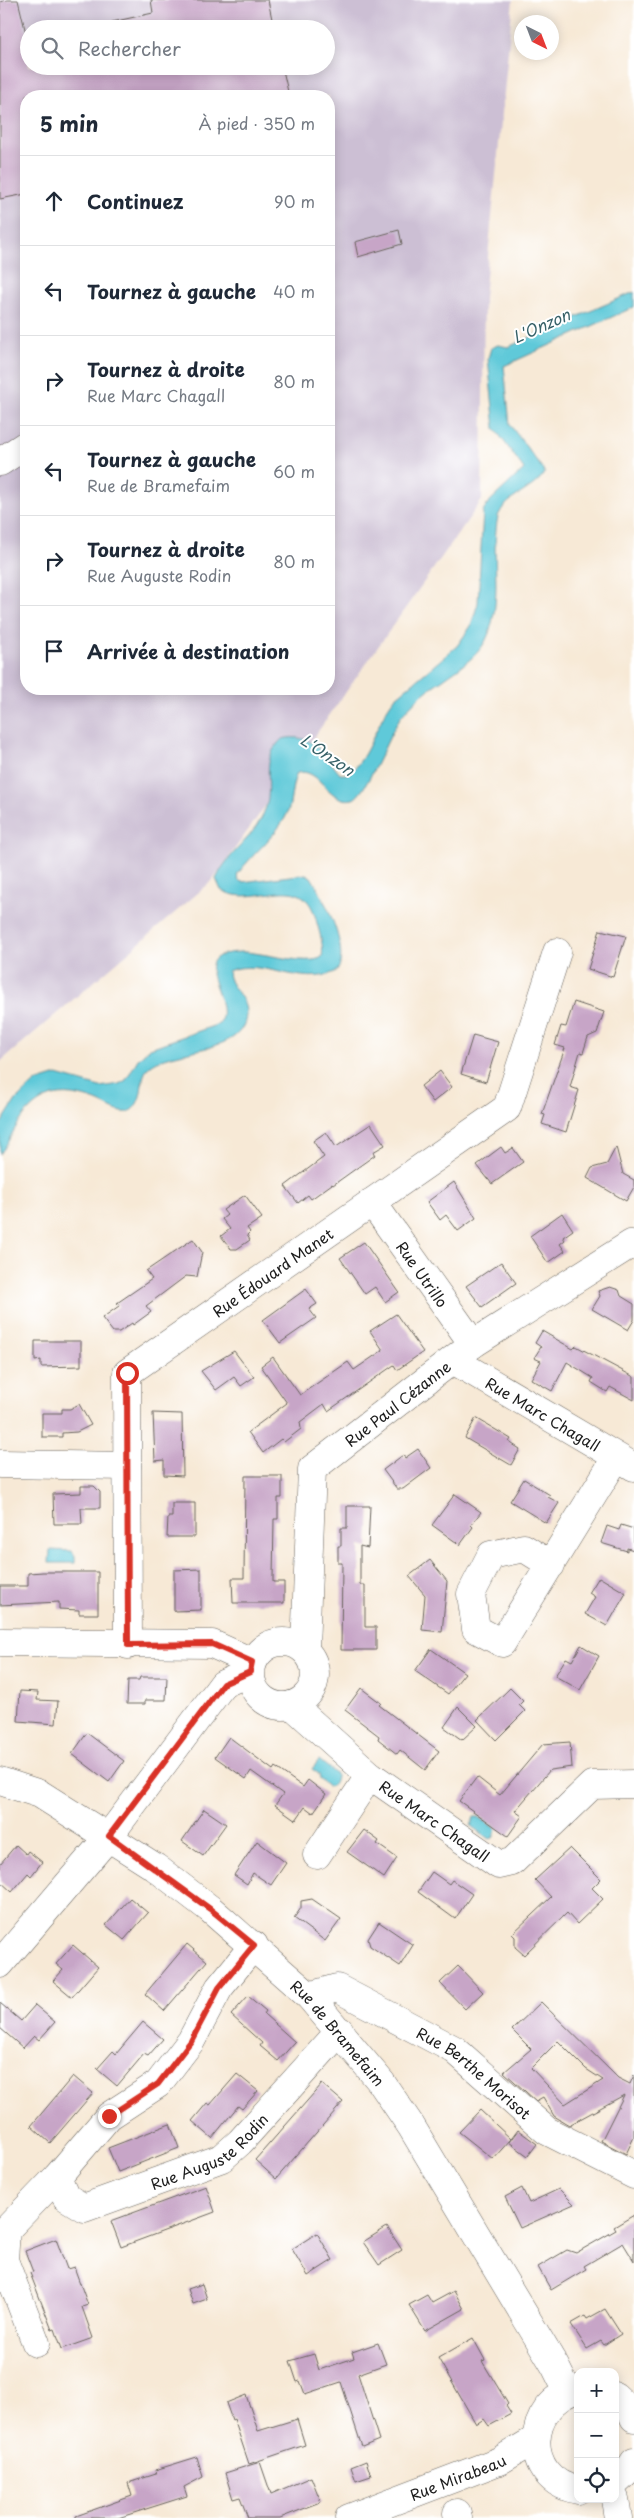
<!DOCTYPE html>
<html lang="fr">
<meta charset="utf-8">
<style>
:root{--surface:#fff;--page:#f6f6f7;--text:#1f2937;--muted:#747a83;--line:#e0e1e3}
body{margin:0;font-family:"Playpen Sans",sans-serif;background:var(--page);color:var(--text)}
.controls{position:absolute;right:15px;bottom:15px;display:grid;overflow:hidden;border-radius:10px;box-shadow:0 2px 12px #0003}
.controls button{width:45px;height:45px;display:grid;place-items:center;padding:0;border:0;border-bottom:1px solid var(--line);background:var(--surface);color:var(--text);font:25px sans-serif}
.compass{position:absolute;left:514px;top:15px;width:45px;height:45px;border-radius:50%;background:var(--surface);box-shadow:0 2px 12px #0003;rotate:138deg}
.stop{position:absolute;width:15px;height:15px;margin:-11px;border:4px solid #d93025;border-radius:50%;background:#fff}
.stop.end{background:#d93025;border-color:#fff;box-shadow:0 1px 5px #0008}
.list{margin:0;padding:0;list-style:none}
h2{display:flex;justify-content:space-between;align-items:center;height:65px;margin:0;padding:0 20px;font-size:21px}
h2 small{font-size:16px;font-weight:400;color:var(--muted)}
.list li{display:grid;grid-template-columns:32px 1fr auto;gap:15px;align-items:center;box-sizing:border-box;height:90px;padding:0 20px;border-top:1px solid var(--line)}
.list b{display:block;font-size:19px;white-space:nowrap}
.list p{margin:0;font-size:16px;white-space:nowrap;color:var(--muted)}
.list em{font-size:16px;font-style:normal;color:var(--muted)}
.icon{flex:none;width:28px;height:28px;fill:none;stroke:currentColor;stroke-width:2;stroke-linecap:round;stroke-linejoin:round}
.map{position:relative;flex:none;width:634px;height:2518px;overflow:hidden}
.search{position:absolute;background:var(--surface);box-shadow:0 2px 12px #0003;left:20px;top:20px;width:315px;height:55px;display:flex;align-items:center;gap:12px;box-sizing:border-box;padding:0 18px;border-radius:28px;color:var(--muted);font-size:19px}
.panel{position:absolute;background:var(--surface);box-shadow:0 2px 12px #0003;left:20px;top:90px;width:315px;height:605px;border-radius:20px}
.map>svg:first-child{display:block}
</style>
<div class="map">
<svg width="634" height="2518" viewBox="0 0 634 2518">
<rect width="100%" height="100%" fill="#fff"/>
<filter id="ink" filterUnits="userSpaceOnUse"><feTurbulence type="fractalNoise" baseFrequency=".02" numOctaves="2"/><feDisplacementMap in="SourceGraphic" scale="10" xChannelSelector="R" yChannelSelector="G"/><feConvolveMatrix kernelMatrix="1 2 1 2 8 2 1 2 1" color-interpolation-filters="sRGB"/></filter>
<filter id="wash" filterUnits="userSpaceOnUse"><feTurbulence type="fractalNoise" baseFrequency=".0096" numOctaves="4" result="noise"/><feDisplacementMap in="SourceGraphic" scale="20" xChannelSelector="R" yChannelSelector="G"/><feGaussianBlur stdDeviation="1.12" result="paint"/><feColorMatrix in="noise" values="0 0 0 0 0 0 0 0 0 0 0 0 0 0 0 0 0 1.4 0 .05"/><feComposite in="paint" operator="in"/></filter>
<g filter="url(#wash)">
<rect width="100%" height="100%" fill="#f7e9d6"/>
<path fill="#ccbfd4" fill-rule="evenodd" d="M0,0H513L484,298L482,500L212,881L0,1062ZM29,29H326V66H29ZM26,96H329V689H26Z"/>
<g fill="#5fc9d9" stroke="#3e727a">
<path d="M634,292V307L504,366L510,425L545,472C534,491 506,496 498,516C490,555 503,593 489,633C481,656 461,666 442,680C426,690 411,704 400,718C389,734 366,795 353,799C328,805 320,766 297,773C290,787 293,804 285,818C272,840 251,855 237,875L238,880L242,882L306,874L311,877C323,896 351,950 337,971C301,989 263,957 228,971C228,988 246,995 246,1012C247,1055 176,1046 151,1065C136,1077 148,1099 129,1112C118,1114 106,1105 96,1101C60,1088 37,1094 16,1127C10,1136 7,1146 0,1154V1125L16,1100L35,1082L57,1075L100,1087L119,1084L126,1080L138,1059L150,1048L219,1024C236,999 180,954 240,952C259,951 309,967 322,957C324,946 320,934 317,923C304,864 257,911 221,890L216,879C227,852 257,837 266,807C274,781 259,760 282,739C312,732 323,753 340,774H348C369,759 377,719 395,698L457,646L471,626L478,603L483,511L488,503L524,469L495,429L488,358L491,348L498,345L508,347Z"/>
<polygon points="50,1550 72,1551 75,1556 75,1563 49,1563"/>
<path d="M319,1760L336,1774C336,1779 335,1785 329,1787L320,1780L319,1774L312,1769Z"/>
<polygon points="474,1817 479,1817 496,1829 493,1838 489,1839 471,1826"/>
</g>
<g id="blocks">
<g fill="#c7a5c7" fill-rule="evenodd">
<polygon points="7,0 18,0 29,46 29,66 282,66 289,96 26,96 26,194 0,199 0,2"/>
<polygon points="151,0 268,0 274,29 112,29 112,22 153,13"/>
<polygon points="399,230 402,244 358,257 355,242"/>
<polygon points="600,930 626,936 613,977 588,969"/>
<polygon points="574,1002 604,1012 597,1033 588,1037 583,1053 580,1052 570,1087 579,1090 566,1132 542,1124 545,1115 542,1114 565,1048 555,1045 561,1026 566,1027"/>
<polygon points="473,1035 498,1042 486,1082 461,1074"/>
<polygon points="440,1071 452,1087 433,1102 421,1086"/>
<polygon points="371,1124 385,1145 373,1152 375,1155 333,1185 332,1184 311,1199 308,1195 298,1203 285,1186 324,1157 313,1141 326,1132 336,1147"/>
<polygon points="501,1147 505,1153 513,1148 523,1162 492,1184 477,1165"/>
<polygon points="616,1147 623,1174 634,1180 634,1187 626,1201 587,1178 592,1168 607,1164"/>
<polygon points="454,1182 476,1218 458,1231 446,1215 440,1220 427,1202"/>
<polygon points="245,1195 262,1218 247,1228 250,1232 247,1235 250,1240 237,1249 231,1249 221,1236 230,1229 222,1219 227,1215 223,1210"/>
<polygon points="562,1213 573,1230 563,1237 565,1240 560,1244 565,1251 548,1263 530,1236"/>
<polygon points="193,1239 202,1252 197,1277 186,1276 146,1306 151,1312 133,1325 132,1323 119,1332 113,1332 102,1318 119,1306 117,1303 152,1279 146,1271"/>
<polygon points="364,1242 399,1292 385,1302 375,1287 365,1294 340,1258"/>
<polygon points="501,1262 516,1283 482,1307 466,1286"/>
<polygon points="610,1287 619,1290 621,1296 634,1304 634,1320 628,1330 592,1309 600,1296 598,1291"/>
<polygon points="306,1289 317,1304 309,1309 316,1318 280,1343 263,1320"/>
<polygon points="396,1314 423,1352 397,1370 394,1365 328,1411 324,1404 300,1422 301,1429 284,1442 281,1439 263,1453 248,1432 287,1403 261,1366 273,1357 300,1395 348,1362 354,1370 383,1350 370,1331"/>
<polygon points="542,1331 573,1349 576,1346 634,1377 634,1400 610,1387 607,1392 591,1382 593,1378 567,1362 552,1391 531,1379 541,1361 534,1358 541,1347 535,1343"/>
<polygon points="35,1341 81,1341 81,1366 41,1367 41,1360 35,1361"/>
<polygon points="234,1351 254,1377 241,1386 234,1377 216,1390 201,1371"/>
<polygon points="79,1404 91,1425 77,1432 62,1433 62,1437 42,1437 42,1413 62,1413 62,1409 70,1409"/>
<polygon points="153,1413 182,1414 183,1476 164,1475 164,1460 155,1461"/>
<polygon points="476,1418 511,1439 509,1442 520,1449 511,1465 465,1438"/>
<polygon points="418,1449 431,1468 403,1489 397,1489 383,1470 403,1455 405,1458"/>
<polygon points="245,1476 282,1476 282,1498 278,1498 278,1519 274,1519 273,1578 273,1582 284,1582 284,1603 233,1603 232,1578 244,1578"/>
<polygon points="524,1479 550,1495 548,1497 559,1503 546,1523 510,1501"/>
<polygon points="81,1486 94,1486 100,1492 100,1508 81,1508 82,1524 54,1524 53,1494 81,1493"/>
<polygon points="455,1494 481,1512 471,1525 473,1527 460,1545 432,1525"/>
<polygon points="172,1503 195,1503 195,1537 167,1537 168,1517 172,1517"/>
<polygon points="347,1506 370,1506 368,1548 360,1546 360,1585 365,1585 365,1627 376,1627 376,1650 341,1650 342,1563 338,1563 338,1546 341,1546 341,1528 347,1528"/>
<polygon points="621,1525 634,1529 634,1550 627,1548 627,1551 601,1543 607,1526 619,1530"/>
<polygon points="430,1560 447,1581 442,1632 422,1630 425,1595 409,1576"/>
<polygon points="201,1569 201,1610 174,1611 174,1570"/>
<polygon points="43,1572 98,1572 98,1614 79,1614 79,1610 59,1609 59,1602 0,1605 0,1586 28,1586 28,1573"/>
<polygon points="599,1577 626,1593 607,1626 585,1614 595,1597 589,1593"/>
<polygon points="581,1645 599,1656 580,1690 555,1676 566,1658 572,1661"/>
<polygon points="431,1649 465,1673 448,1694 415,1671"/>
<polygon points="140,1677 167,1677 166,1700 145,1700 145,1704 127,1704 128,1680 139,1680"/>
<polygon points="361,1688 381,1703 379,1705 439,1751 425,1770 400,1750 397,1754 378,1739 379,1736 345,1710"/>
<polygon points="510,1688 523,1701 519,1705 525,1711 496,1740 477,1720"/>
<polygon points="20,1691 38,1692 37,1700 58,1701 56,1724 18,1721"/>
<polygon points="458,1707 477,1726 462,1740 444,1727"/>
<polygon points="87,1733 124,1761 109,1782 72,1754"/>
<polygon points="229,1737 273,1770 275,1767 303,1787 308,1780 326,1794 313,1813 305,1807 296,1820 275,1805 283,1794 251,1771 246,1779 215,1757"/>
<polygon points="570,1742 572,1767 550,1770 515,1811 522,1816 508,1836 459,1801 477,1777 500,1795 543,1744"/>
<polygon points="204,1809 226,1824 203,1856 182,1841"/>
<polygon points="364,1830 379,1841 377,1844 397,1858 384,1878 347,1852"/>
<polygon points="257,1841 286,1863 271,1885 253,1873 247,1884 234,1875"/>
<polygon points="16,1845 26,1854 28,1851 42,1862 31,1876 28,1873 12,1892 0,1881 0,1864"/>
<polygon points="570,1848 601,1879 592,1888 603,1899 577,1924 567,1913 524,1955 515,1947 515,1937 512,1934 551,1897 535,1880"/>
<polygon points="432,1872 449,1884 452,1880 472,1894 455,1919 418,1892"/>
<polygon points="130,1898 148,1913 124,1940 106,1925"/>
<polygon points="312,1899 341,1919 325,1941 294,1918 301,1908 301,1901"/>
<polygon points="379,1922 413,1945 400,1966 370,1946 368,1939"/>
<polygon points="187,1944 207,1961 164,2011 145,1994"/>
<polygon points="73,1945 98,1967 72,1997 53,1981 63,1970 56,1964"/>
<polygon points="458,1966 483,1992 465,2009 440,1983"/>
<polygon points="248,1996 266,2011 264,2014 295,2042 278,2061 260,2046 262,2043 231,2015"/>
<path d="M541,2002L618,2078L630,2084L634,2075V2137L626,2154L601,2141L624,2095L569,2125L554,2116L543,2097L536,2101L504,2072L531,2049L512,2030ZM558,2041L586,2069L603,2080L565,2104L531,2068Z"/>
<polygon points="0,2003 21,2021 35,2005 55,2022 39,2040 34,2036 23,2048 0,2028"/>
<polygon points="143,2022 163,2039 148,2056 144,2054 117,2086 97,2069 113,2051 116,2054"/>
<polygon points="237,2074 258,2091 242,2109 238,2106 212,2138 192,2121 207,2103 210,2105"/>
<polygon points="73,2076 93,2093 50,2143 31,2126"/>
<polygon points="322,2084 343,2102 276,2179 255,2160"/>
<polygon points="480,2110 511,2139 493,2159 459,2132"/>
<polygon points="170,2124 179,2148 118,2172 108,2148"/>
<polygon points="518,2130 537,2144 528,2156 509,2142"/>
<polygon points="206,2186 215,2212 121,2247 111,2221"/>
<polygon points="522,2188 529,2203 559,2189 574,2204 520,2228 505,2197"/>
<polygon points="634,2215 634,2261 623,2243 584,2266 586,2269 551,2290 538,2267 567,2250 576,2253 616,2230 614,2227"/>
<polygon points="387,2227 402,2250 379,2265 363,2242"/>
<polygon points="317,2233 333,2260 308,2276 292,2249"/>
<polygon points="56,2239 67,2269 74,2267 88,2305 82,2307 93,2338 62,2349 55,2329 52,2330 30,2273 33,2272 25,2251"/>
<polygon points="202,2284 207,2299 193,2304 188,2289"/>
<polygon points="454,2291 464,2309 425,2331 409,2305 427,2295 432,2303"/>
<polygon points="605,2309 621,2334 604,2345 601,2341 587,2349 571,2324 585,2316 587,2319"/>
<polygon points="473,2338 485,2360 482,2361 508,2404 506,2406 511,2414 489,2426 484,2419 476,2424 438,2358"/>
<polygon points="378,2343 386,2364 358,2374 379,2440 362,2447 341,2382 305,2394 300,2381 297,2382 290,2361 314,2354 319,2370 354,2358 352,2352"/>
<polygon points="246,2395 258,2431 297,2419 305,2445 249,2464 234,2419 232,2420 226,2403"/>
<polygon points="197,2457 203,2477 184,2487 187,2496 118,2518 76,2518 76,2516 132,2496 128,2483 156,2474 155,2470"/>
<polygon points="366,2461 371,2476 356,2481 351,2467"/>
<polygon points="260,2462 271,2494 311,2477 321,2502 280,2518 248,2518 240,2497 233,2499 225,2473"/>
</g>
</g>
</g>
<g filter="url(#ink)">
<use href="#blocks" fill-opacity="0" stroke="#69645d" stroke-width="1"/>
<g fill="none" stroke-linecap="round" stroke-linejoin="round">
<g stroke="#69645d" stroke-width="29">
<g id="minor">
<polyline points="0,462 26,445"/>
<path id="s1" d="M372,1202L473,1344"/>
<path id="s2" d="M453,1360L634,1467"/>
<polyline points="0,1464 127,1466"/>
<polyline points="551,1565 524,1548 491,1555 471,1594 476,1629 502,1643 616,1458"/>
<polyline points="0,1642 212,1644 252,1662"/>
<circle cx="283" cy="1674" r="32"/>
<path id="s3" d="M128,1645L127,1373L507,1108L557,952"/>
<path id="s4" d="M305,1649L312,1469L473,1344L631,1244L634,1246"/>
<path id="s5" d="M292,1705L370,1775L499,1865L512,1862L592,1785L634,1784"/>
<path id="s6" d="M0,1781L40,1794L155,1867L210,1909L309,1996L381,2082L411,2126L555,2366L568,2392"/>
<polyline points="317,1855 370,1775"/>
<polyline points="0,1964 109,1836 223,1684 250,1672"/>
<path id="s7" d="M309,1996L337,1988L455,2050L547,2131L634,2175"/>
<path id="s8" d="M57,2177L66,2197L84,2208L222,2158L240,2142L340,2031"/>
<polyline points="36,2343 4,2260 6,2230 57,2177 109,2116 158,2084 191,2041 219,1988 254,1945"/>
<polyline points="615,2499 618,2518"/>
<polyline points="457,2513 458,2518"/>
</g>
</g>
<g stroke="#69645d" stroke-width="29">
<g id="major">
<path d="M578,2389C524,2404 521,2480 578,2490"/>
<polyline points="615,2396 631,2411 634,2418"/>
<polyline points="615,2483 629,2470 634,2462"/>
<path id="s9" d="M349,2518L499,2461L536,2439"/>
</g>
</g>
<use href="#minor" stroke="#fff" stroke-width="28"/>
<use href="#major" stroke="#fff" stroke-width="28"/>
</g>
</g>
<g fill="none" stroke-linecap="round" stroke-linejoin="round" filter="url(#ink)">
<polyline stroke="#d93025" stroke-width="6" points="109,2116 158,2084 191,2041 219,1988 254,1945 210,1909 109,1836 223,1684 250,1672 252,1662 212,1644 128,1645 127,1373"/>
</g>
<g text-anchor="middle" dominant-baseline="central" stroke-width="4" stroke-linejoin="round" paint-order="stroke">
<g font-size="15" fill="#1c1c1c" stroke="#fff">
<text stroke="none"><textPath href="#s3" startOffset="449">Rue Édouard Manet</textPath></text>
<text stroke="none"><textPath href="#s1" startOffset="88">Rue Utrillo</textPath></text>
<text stroke="none"><textPath href="#s4" startOffset="288">Rue Paul Cézanne</textPath></text>
<text stroke="none"><textPath href="#s2" startOffset="105">Rue Marc Chagall</textPath></text>
<text stroke="none"><textPath href="#s5" startOffset="184">Rue Marc Chagall</textPath></text>
<text stroke="none"><textPath href="#s6" startOffset="426">Rue de Bramefaim</textPath></text>
<text stroke="none"><textPath href="#s7" startOffset="191">Rue Berthe Morisot</textPath></text>
<text stroke="none"><textPath href="#s8" startOffset="182">Rue Auguste Rodin</textPath></text>
<text stroke="none"><textPath href="#s9" startOffset="116">Rue Mirabeau</textPath></text>
</g>
<g font-size="16" font-style="italic" fill="#376168" stroke="#fff">
<text transform="translate(541 325) rotate(-24)">L'Onzon</text>
<text transform="translate(328 754) rotate(34)">L'Onzon</text>
</g>
</g>
</svg>
<div class="controls">
<button>+</button>
<button>−</button>
<button><svg class="icon" aria-label="locate" viewBox="0 0 24 24"><circle cx="12" cy="12" r="6"/><path d="M12 2v4M12 18v4M2 12h4M18 12h4"/></svg></button>
</div>
<svg class="compass" viewBox="-18 -18 36 36"><path d="M0-13l5 13h-10z" fill="#e53935"/><path d="M0 13l5-13h-10z" fill="#747a83"/></svg>
<div class="stop" style="left:127px;top:1373px"></div>
<div class="stop end" style="left:109px;top:2116px"></div>
<div class="search"><svg class="icon" aria-label="search" viewBox="0 0 24 24"><circle cx="10" cy="10" r="6"/><path d="M15 15l6 6"/></svg>Rechercher</div>
<section class="panel">
<h2>5 min<small>À pied · 350 m</small></h2>
<ul class="list">
<li><svg class="icon" aria-label="ahead" viewBox="0 0 24 24"><path d="M12 20V5M6 11l6-6 6 6"/></svg><div><b>Continuez</b></div><em>90 m</em></li>
<li><svg class="icon" aria-label="left" viewBox="0 0 24 24"><path d="M17 20v-9H6M10 6l-5 5 5 5"/></svg><div><b>Tournez à gauche</b></div><em>40 m</em></li>
<li><svg class="icon" aria-label="right" viewBox="0 0 24 24"><path d="M7 20v-9h11M14 6l5 5-5 5"/></svg><div><b>Tournez à droite</b><p>Rue Marc Chagall</p></div><em>80 m</em></li>
<li><svg class="icon" aria-label="left" viewBox="0 0 24 24"><path d="M17 20v-9H6M10 6l-5 5 5 5"/></svg><div><b>Tournez à gauche</b><p>Rue de Bramefaim</p></div><em>60 m</em></li>
<li><svg class="icon" aria-label="right" viewBox="0 0 24 24"><path d="M7 20v-9h11M14 6l5 5-5 5"/></svg><div><b>Tournez à droite</b><p>Rue Auguste Rodin</p></div><em>80 m</em></li>
<li><svg class="icon" aria-label="arrive" viewBox="0 0 24 24"><path d="M6 21V4h12l-3 4 3 4H6"/></svg><div><b>Arrivée à destination</b></div></li>
</ul>
</section>
</div>
